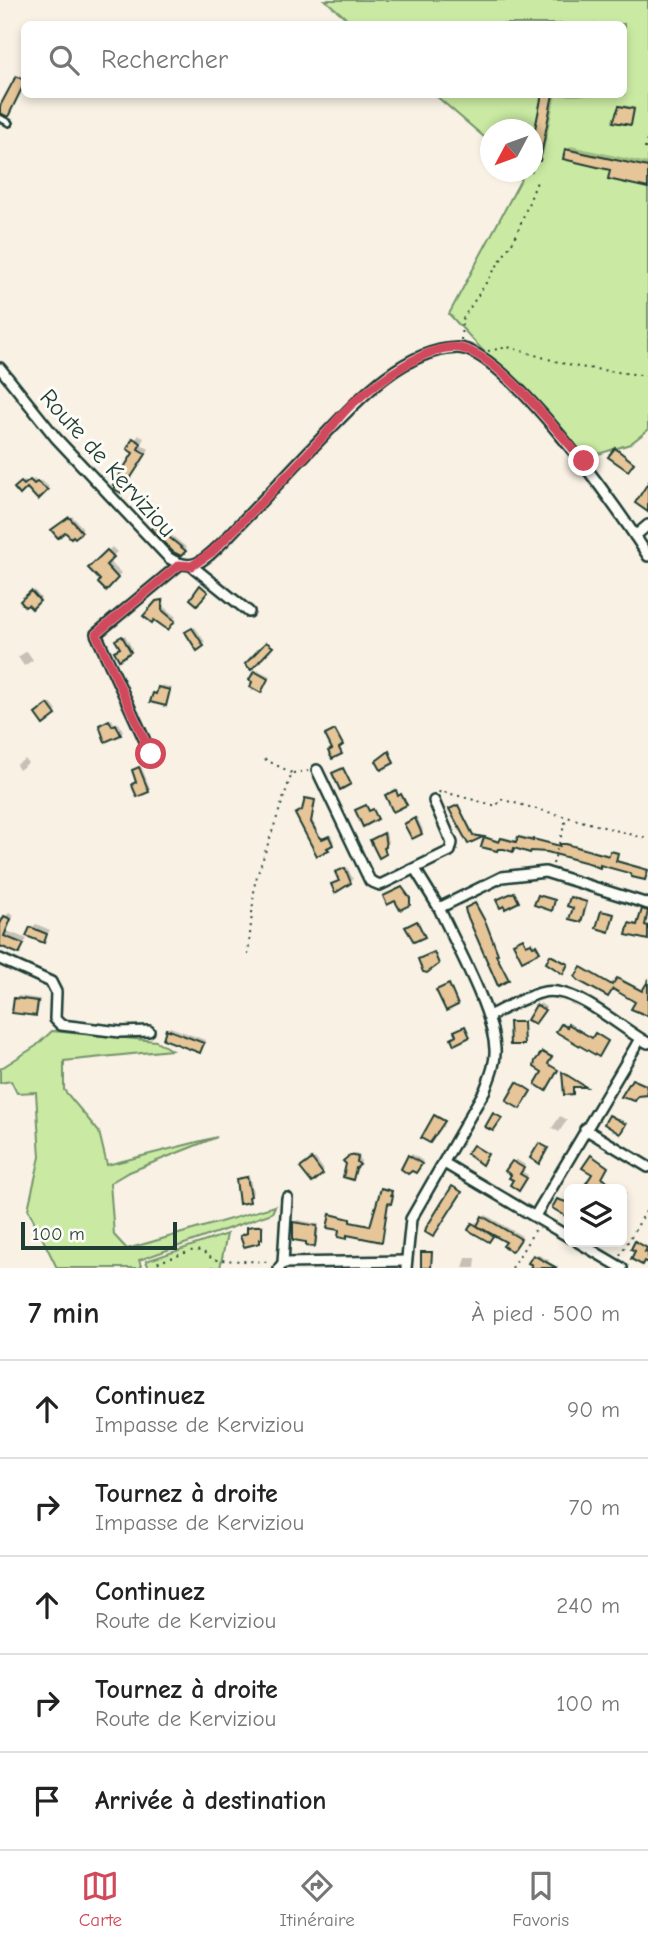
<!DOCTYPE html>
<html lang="fr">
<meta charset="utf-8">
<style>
:root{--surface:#fff;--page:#f2f2f2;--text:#222;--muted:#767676;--line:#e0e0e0;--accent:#d1495b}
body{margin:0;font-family:"Comic Neue",sans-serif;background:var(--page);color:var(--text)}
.controls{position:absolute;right:21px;bottom:21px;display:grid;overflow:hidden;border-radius:10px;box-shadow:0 4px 10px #0003}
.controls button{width:63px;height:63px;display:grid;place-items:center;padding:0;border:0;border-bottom:2px solid var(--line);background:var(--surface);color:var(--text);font:35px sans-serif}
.compass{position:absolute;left:480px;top:119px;width:63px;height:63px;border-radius:50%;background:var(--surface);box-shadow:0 4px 10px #0003;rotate:229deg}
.scale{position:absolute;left:21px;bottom:18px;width:156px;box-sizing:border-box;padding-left:7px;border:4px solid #1f3d34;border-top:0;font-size:19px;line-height:24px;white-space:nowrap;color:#1f3d34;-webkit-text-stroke:5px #fdfcf7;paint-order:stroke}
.stop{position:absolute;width:21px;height:21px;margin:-16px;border:5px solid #d1495b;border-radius:50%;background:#fff}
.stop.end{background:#d1495b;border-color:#fff;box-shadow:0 2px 7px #0008}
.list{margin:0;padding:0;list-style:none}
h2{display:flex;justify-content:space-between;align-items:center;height:91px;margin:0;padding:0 28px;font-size:30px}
h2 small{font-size:23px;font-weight:400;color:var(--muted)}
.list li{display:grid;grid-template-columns:46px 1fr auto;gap:21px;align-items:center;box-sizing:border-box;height:98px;padding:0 28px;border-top:2px solid var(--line)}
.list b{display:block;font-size:26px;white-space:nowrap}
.list p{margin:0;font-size:23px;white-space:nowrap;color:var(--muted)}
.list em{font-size:23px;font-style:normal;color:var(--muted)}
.icon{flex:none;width:38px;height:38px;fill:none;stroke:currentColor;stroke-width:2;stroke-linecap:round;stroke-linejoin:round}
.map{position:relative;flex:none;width:648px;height:1268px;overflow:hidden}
.search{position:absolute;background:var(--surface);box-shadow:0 4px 10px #0003;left:21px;right:21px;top:21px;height:77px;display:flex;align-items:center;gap:18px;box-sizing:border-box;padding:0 24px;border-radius:10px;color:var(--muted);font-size:26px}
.sheet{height:581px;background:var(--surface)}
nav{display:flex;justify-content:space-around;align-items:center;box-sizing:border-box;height:98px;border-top:2px solid var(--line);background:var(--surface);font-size:19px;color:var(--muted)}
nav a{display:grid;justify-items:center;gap:4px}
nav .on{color:var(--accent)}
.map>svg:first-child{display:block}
</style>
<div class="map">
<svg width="648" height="1268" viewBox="0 0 648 1268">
<rect width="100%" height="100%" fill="#f8f1e4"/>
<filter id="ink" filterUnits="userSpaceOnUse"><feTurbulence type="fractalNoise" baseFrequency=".0143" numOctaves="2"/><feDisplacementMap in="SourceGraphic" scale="14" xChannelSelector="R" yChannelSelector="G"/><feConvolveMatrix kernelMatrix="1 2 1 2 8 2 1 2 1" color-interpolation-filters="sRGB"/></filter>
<g filter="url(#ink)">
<g fill="#caeaa3" stroke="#74946c" stroke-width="2">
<polygon points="325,0 648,0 648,430 630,444 589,457 564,438 449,314 525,172 532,172 532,130 490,130 490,142 435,95 624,94 624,24 353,24"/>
<polygon points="52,1031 156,1041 171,1050 64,1061 64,1090 99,1132 107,1165 217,1137 127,1173 110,1183 114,1235 127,1249 275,1206 272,1213 139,1260 142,1268 57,1268 28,1209 40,1157 36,1092 17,1093 11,1081 0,1083 0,1069 36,1046"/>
<polygon points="227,1234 220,1268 149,1268 146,1261"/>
</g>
<g fill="#0003">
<polygon points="20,75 24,77 24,84 10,113 8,115 0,112"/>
<polygon points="544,94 556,94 543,155 539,159 532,152 532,148"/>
<polygon points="622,105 635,107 630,123 620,107"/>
<polygon points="571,146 648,163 648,186 567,150"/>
<polygon points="139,435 144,438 141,444 149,449 125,487 136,453 129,448"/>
<polygon points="34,479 38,483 41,480 49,487 38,497 27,486 17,488 24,481 28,484"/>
<polygon points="150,501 159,509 153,517 143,509"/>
<polygon points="72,516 83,528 75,536 65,530 53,530"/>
<polygon points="158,524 187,548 181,554 154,529"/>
<polygon points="112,547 117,552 108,560 121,573 106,588 103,580 91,568"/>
<polygon points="34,590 41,598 32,606 23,601"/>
<polygon points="164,598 164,607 176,617 167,628 154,618 157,602"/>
<polygon points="195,627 205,642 203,645 190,630"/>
<polygon points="125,635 132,648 130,651 121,647 120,638"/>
<polygon points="27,651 33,660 24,666 18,657"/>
<polygon points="258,670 270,676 263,688 254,681"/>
<polygon points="162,685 172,688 165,704 154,693 159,692"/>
<polygon points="51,703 57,711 43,722 39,712"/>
<polygon points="112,719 115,725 119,723 123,731 120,733 101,725"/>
<polygon points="25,759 28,763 19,770 16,765"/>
<polygon points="141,766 150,788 148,790 136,769"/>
<polygon points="308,797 315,799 312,820 319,834 324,839 331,835 334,842 328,845 328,849 318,854 304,810"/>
<polygon points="459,806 474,834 481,836 469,842 451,810"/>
<polygon points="417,817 423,830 421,833 406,824"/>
<polygon points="386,832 388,843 385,852 372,840"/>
<polygon points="521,836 562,845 568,843 611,855 613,850 619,852 617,860 648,869 646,877 644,878 572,856 515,847 513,850 486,838 487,837 501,841 504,837 518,841"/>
<polygon points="347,867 353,879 350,882 333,885 341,880 340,870"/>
<polygon points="476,903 486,922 498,952 496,953 508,978 499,983 468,907"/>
<polygon points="9,913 14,915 7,931 27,939 19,952 0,935 5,917"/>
<polygon points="36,924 50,930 43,941 32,928"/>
<polygon points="584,967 614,985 619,977 644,991 648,988 648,1013 637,1002 582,968"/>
<polygon points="19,996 40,999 38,1012 35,1015 16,998"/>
<polygon points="540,1003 546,1007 537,1020 530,1019"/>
<polygon points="170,1027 205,1040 202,1048 200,1051 168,1030"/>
<polygon points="560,1116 567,1120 559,1132 552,1128"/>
<polygon points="354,1154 359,1155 361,1162 353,1178 346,1161"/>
<polygon points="412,1154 423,1161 419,1168 409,1156"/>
<polygon points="593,1156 608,1166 601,1176 621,1189 595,1189 587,1184 594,1173 585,1167"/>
<polygon points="315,1158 324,1170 312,1180 303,1168"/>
<polygon points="516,1159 525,1165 521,1171 528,1175 521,1186 513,1174 508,1171"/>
<polygon points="249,1175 253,1192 249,1200 238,1179"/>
<polygon points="622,1190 627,1193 622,1201"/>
<polygon points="486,1215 522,1236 511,1249 508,1241 494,1233 491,1237 474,1224 476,1222 480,1224"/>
<polygon points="297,1220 319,1224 317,1243 315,1245 295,1223"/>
<polygon points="264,1224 262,1239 260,1241 242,1237 249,1232 251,1225"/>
<polygon points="537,1254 549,1260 544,1268 539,1268 531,1262"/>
<polygon points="466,1258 476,1258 475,1268 463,1268"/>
</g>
<g fill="#e6c598" stroke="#1f3d34" stroke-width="2">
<polygon points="16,76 24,80 24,84 8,117 0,113 0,106"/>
<polygon points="542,94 553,94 540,161 533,160 533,139"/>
<polygon points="619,106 634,109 631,125 613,122"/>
<polygon points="565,149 648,167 648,188 608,179 610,170 563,159"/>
<polygon points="133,438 141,443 138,449 146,454 121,493 114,489 116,486 113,485 133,453 127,449"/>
<polygon points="615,448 634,463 628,471 608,457"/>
<polygon points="30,480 34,484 37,482 48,490 38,500 27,488 20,495 14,488 21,482 24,485"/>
<polygon points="648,483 648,512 635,503"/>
<polygon points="69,517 82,532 75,538 73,536 71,538 65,532 58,538 51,530"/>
<polygon points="154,525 186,551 181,556 173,552 151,529"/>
<polygon points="107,550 114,557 106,565 118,578 106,591 98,583 100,580 88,568"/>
<polygon points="200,585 208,592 197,605 190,599"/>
<polygon points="31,591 40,601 32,609 28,605 25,607 20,601"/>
<polygon points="162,600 162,610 175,621 168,630 154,620 152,623 143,616 156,601"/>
<polygon points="192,628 204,646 197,651 185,632"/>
<polygon points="122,636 131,652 119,660 114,651 120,648 115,640"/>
<polygon points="266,642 273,647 251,670 245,664"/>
<polygon points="254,671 268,679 261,693 250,687 252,682 249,680"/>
<polygon points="158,687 170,690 166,706 150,702 153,693 156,694"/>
<polygon points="48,704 56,715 43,725 35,714"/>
<polygon points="109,720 112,726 116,724 121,735 105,742 99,725"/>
<polygon points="335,730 343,745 339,748 342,754 332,759 328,751 332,749 325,735"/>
<polygon points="389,751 394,763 381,770 376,761"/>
<polygon points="139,767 149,792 137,797 133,788 132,784 136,782 132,770"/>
<polygon points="343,768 351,784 340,790 332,773"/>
<polygon points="396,790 398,796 401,794 407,805 393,812 385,795"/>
<polygon points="305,798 315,800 311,822 318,835 322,839 329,836 333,845 327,848 329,850 317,856 295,814 302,810"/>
<polygon points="366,805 369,811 373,809 378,819 363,827 355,810"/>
<polygon points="458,805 473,835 483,837 468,844 449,809"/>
<polygon points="415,818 422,834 412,839 404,824"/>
<polygon points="384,833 386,847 384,848 386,854 379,858 370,840"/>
<polygon points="484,837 499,842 501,838 516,842 518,837 533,841 533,839 560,846 560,844 566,844 609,856 610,851 618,853 616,861 648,870 645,880 632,877 629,873 600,865 600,868 592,865 592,864 547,852 531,851 530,853 514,848 513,852 504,849 498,849 497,851 481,847"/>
<polygon points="345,868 351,883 335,893 331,884 339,881 335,872"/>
<polygon points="402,887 410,898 410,905 400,910 395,901 387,905 383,896"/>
<polygon points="514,892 519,902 505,909 504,906 500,908 496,900"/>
<polygon points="538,895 555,900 552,911 534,905"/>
<polygon points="570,897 587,902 581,922 569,919 573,908 567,906"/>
<polygon points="475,903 486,923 498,954 496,955 509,980 498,986 466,913 465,908"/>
<polygon points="642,909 648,911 645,925 648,926 648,940 626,935 629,923 637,925"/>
<polygon points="601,911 614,914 609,932 596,928"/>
<polygon points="4,916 11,919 4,936 24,944 19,954 0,946 0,924"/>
<polygon points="417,921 425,937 414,942 405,927"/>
<polygon points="30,927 47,934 44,943 26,936"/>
<polygon points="523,938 526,945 531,943 533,946 536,945 540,952 522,961 513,943"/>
<polygon points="434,952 439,964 427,973 423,972 418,959"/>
<polygon points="550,955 568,964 563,974 546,963"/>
<polygon points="581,967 612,985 617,978 642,991 648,981 648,1016 631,1009 635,1002 613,989 608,997 579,981 575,977"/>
<polygon points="449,984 458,1005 446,1011 436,990"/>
<polygon points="14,998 38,1001 36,1016 12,1013"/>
<polygon points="536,1005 545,1010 535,1024 527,1020"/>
<polygon points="509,1022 523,1022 524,1045 510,1045"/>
<polygon points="561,1024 567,1027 568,1024 592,1038 595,1033 608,1041 599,1057 556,1032"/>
<polygon points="465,1026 470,1037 454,1045 451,1038 456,1035 454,1031"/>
<polygon points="166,1029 204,1043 200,1053 163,1039"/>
<polygon points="542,1052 552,1057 548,1064 558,1070 546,1091 535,1084 542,1072 534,1067 535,1061"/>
<polygon points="562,1072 586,1087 573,1087 573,1094 564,1095"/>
<polygon points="632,1079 646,1085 648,1095 638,1096 635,1101 621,1097"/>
<polygon points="517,1082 531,1091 520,1109 506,1101"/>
<polygon points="493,1113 502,1118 493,1131 485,1127"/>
<polygon points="434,1115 445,1121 430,1143 421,1138"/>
<polygon points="609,1115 626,1124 620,1134 604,1124"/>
<polygon points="539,1143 548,1148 539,1164 530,1158"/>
<polygon points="473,1145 488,1154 482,1165 467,1154"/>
<polygon points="350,1155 358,1157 357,1162 360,1165 356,1168 353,1180 343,1177 346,1164 343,1161"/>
<polygon points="408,1155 422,1164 416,1173 412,1171 408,1174 401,1169"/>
<polygon points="591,1155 608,1167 602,1178 621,1189 592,1189 585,1185 592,1174 582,1168"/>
<polygon points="312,1159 323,1174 312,1183 300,1168"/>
<polygon points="512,1161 524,1168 520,1174 527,1178 519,1191 510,1185 513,1180 509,1178 511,1175 505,1171"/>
<polygon points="247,1177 251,1196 249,1197 250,1202 239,1204 236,1179"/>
<polygon points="452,1186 462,1192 433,1237 425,1232 426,1228"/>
<polygon points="381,1188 392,1191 391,1195 393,1196 391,1204 388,1203 382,1242 347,1235 347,1239 338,1237 339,1230 327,1228 330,1214 350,1219 350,1222 370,1226"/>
<polygon points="557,1199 569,1203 569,1218 552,1208"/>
<polygon points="482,1216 521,1239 515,1248 511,1251 503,1246 506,1242 477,1226"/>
<polygon points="293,1222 317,1226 315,1247 306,1246 306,1242 293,1240"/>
<polygon points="472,1223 493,1236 489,1242 468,1230"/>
<polygon points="254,1226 262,1226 262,1239 260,1239 260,1243 244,1247 240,1236 247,1233 247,1227"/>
<polygon points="635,1241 647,1248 645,1252 648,1253 648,1263 644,1261 642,1265 631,1259 635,1251 631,1249"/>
<polygon points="421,1252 432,1252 431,1268 421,1268"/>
<polygon points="533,1255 537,1257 557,1268 530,1268 532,1265 528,1263"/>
</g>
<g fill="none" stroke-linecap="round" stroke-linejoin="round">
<g stroke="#1f3d34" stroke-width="10">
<polyline id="lane" points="0,118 9,123"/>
</g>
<g stroke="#1f3d34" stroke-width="14">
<g id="street">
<path d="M0,368L56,438L169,558C194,574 205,559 224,541C252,511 280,482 308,452C347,413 396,350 457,348C505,347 623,515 648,556"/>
<polyline points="635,536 648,525"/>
<polyline points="192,566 249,612"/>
<polyline points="151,754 96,634 179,565"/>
<polyline points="317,770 370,881 380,885 450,851 452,843 434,801"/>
<polyline points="415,869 439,908"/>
<polyline points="0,959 51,982 56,992 55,1019 61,1025 120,1032 149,1031"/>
<path d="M489,1016C505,1008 522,998 540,993C572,982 621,1029 648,1043"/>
<polyline points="585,1129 648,1167"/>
<polyline points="444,1163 569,1237"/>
<polyline points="535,1216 640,1039"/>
<polyline points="578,1242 622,1268"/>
<polyline points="283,1263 287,1198"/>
<polyline points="279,1268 283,1263 406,1261"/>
<path d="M406,1268L411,1219L485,1090C490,1077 496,1063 495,1049C493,1010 456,945 439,908L502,877L545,872L648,904"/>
</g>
</g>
<g stroke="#1f3d34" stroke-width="2" stroke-dasharray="2 5" stroke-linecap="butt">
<polyline points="645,149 648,135"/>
<polyline points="461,340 462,320 515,238 538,179"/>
<polyline points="488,351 508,347 572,366 648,376"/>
<polyline points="293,773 308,771"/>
<polyline points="439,793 440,791 497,806 500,799 648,839"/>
<polyline points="553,864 566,819"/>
<polyline points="248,955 255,882 292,773 264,759"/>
<polyline points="620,1255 648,1208"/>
<polyline points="158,1268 156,1263 194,1250 202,1251 214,1260 270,1262"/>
<polyline points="213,1268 214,1261"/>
<polyline points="512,1268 535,1230"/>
</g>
<use href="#lane" stroke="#fdfcf7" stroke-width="4.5"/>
<use href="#street" stroke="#fdfcf7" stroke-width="9"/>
</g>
</g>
<g fill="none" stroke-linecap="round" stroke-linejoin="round" filter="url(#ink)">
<path stroke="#d1495b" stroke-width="9" d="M151,754L96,634L179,565L192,566L212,552C249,515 285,478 320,440C331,429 340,415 352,404C375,384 432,339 464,349C504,361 555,430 584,461"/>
</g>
<g text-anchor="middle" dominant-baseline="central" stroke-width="6" stroke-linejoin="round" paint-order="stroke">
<g font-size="24" fill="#1f3d34" stroke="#fdfcf7">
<text transform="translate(108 463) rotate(48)">Route de Kerviziou</text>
</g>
</g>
</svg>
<div class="controls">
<button><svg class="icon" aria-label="layers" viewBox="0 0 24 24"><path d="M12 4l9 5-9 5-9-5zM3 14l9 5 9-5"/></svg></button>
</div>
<svg class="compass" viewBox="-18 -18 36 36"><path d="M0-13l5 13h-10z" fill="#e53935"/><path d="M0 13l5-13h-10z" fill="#767676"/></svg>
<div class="scale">100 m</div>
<div class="stop" style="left:151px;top:754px"></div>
<div class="stop end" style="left:584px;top:461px"></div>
<div class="search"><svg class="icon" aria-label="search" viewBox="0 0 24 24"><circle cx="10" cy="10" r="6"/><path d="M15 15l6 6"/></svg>Rechercher</div>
</div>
<section class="sheet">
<h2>7 min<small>À pied · 500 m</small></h2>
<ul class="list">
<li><svg class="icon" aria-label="ahead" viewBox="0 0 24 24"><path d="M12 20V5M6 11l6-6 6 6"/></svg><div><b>Continuez</b><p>Impasse de Kerviziou</p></div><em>90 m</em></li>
<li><svg class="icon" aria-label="right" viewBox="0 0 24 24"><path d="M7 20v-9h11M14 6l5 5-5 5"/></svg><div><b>Tournez à droite</b><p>Impasse de Kerviziou</p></div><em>70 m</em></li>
<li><svg class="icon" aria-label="ahead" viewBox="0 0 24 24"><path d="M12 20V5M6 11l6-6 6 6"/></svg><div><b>Continuez</b><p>Route de Kerviziou</p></div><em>240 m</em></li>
<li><svg class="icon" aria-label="right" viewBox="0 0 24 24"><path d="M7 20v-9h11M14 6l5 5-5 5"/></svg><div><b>Tournez à droite</b><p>Route de Kerviziou</p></div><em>100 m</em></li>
<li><svg class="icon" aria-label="arrive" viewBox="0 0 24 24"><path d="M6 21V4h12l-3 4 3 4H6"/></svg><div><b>Arrivée à destination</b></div></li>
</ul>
</section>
<nav>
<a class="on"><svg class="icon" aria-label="map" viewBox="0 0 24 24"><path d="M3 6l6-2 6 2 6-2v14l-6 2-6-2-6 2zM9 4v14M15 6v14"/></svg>Carte</a>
<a><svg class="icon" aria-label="directions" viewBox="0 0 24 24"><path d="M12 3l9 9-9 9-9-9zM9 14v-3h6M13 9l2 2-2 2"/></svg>Itinéraire</a>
<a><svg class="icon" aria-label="saved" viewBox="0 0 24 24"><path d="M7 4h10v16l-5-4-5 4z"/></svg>Favoris</a>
</nav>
